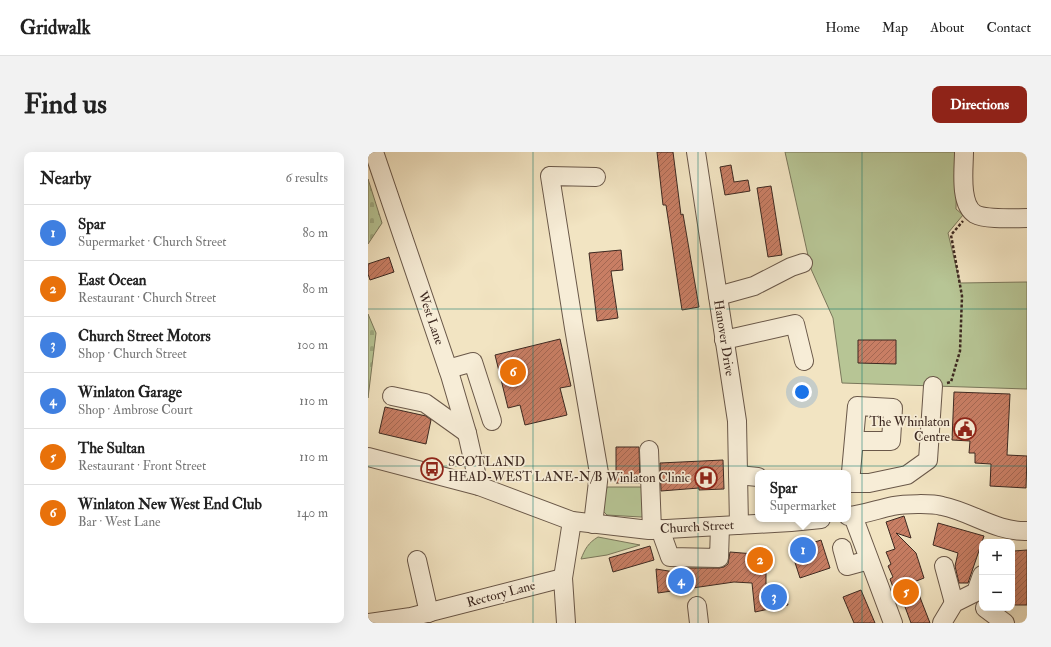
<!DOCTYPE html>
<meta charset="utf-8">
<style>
:root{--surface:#fff;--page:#f2f2f2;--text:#222;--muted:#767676;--line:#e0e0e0;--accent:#8f2418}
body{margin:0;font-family:"IM FELL Double Pica",serif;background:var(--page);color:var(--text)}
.controls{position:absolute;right:12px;bottom:12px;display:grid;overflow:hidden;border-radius:8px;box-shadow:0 4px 16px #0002}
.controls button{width:36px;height:36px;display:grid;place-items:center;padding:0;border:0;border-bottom:1px solid var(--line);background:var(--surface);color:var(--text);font:20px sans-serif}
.you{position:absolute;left:434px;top:240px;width:14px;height:14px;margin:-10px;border:3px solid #fff;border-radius:50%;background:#1a73e8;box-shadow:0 0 0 6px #1a73e833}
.badge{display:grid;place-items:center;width:26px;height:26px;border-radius:50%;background:var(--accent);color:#fff;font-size:13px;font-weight:700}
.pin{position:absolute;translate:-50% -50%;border:2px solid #fff;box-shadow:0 1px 4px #0006}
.popup{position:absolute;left:387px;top:318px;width:96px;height:52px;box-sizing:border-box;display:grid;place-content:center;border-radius:8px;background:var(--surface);filter:drop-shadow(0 1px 3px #0005);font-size:13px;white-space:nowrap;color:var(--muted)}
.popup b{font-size:15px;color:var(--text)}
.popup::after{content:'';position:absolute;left:50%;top:100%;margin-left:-8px;border:8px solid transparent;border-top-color:var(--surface)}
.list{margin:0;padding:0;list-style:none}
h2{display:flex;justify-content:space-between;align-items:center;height:52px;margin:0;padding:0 16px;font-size:17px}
h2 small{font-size:13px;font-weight:400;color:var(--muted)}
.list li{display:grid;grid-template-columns:26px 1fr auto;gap:12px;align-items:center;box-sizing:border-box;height:56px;padding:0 16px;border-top:1px solid var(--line)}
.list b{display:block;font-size:15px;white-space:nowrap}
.list p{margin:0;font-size:13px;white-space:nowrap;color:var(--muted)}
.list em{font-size:13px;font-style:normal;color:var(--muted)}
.map{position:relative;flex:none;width:659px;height:471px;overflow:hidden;border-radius:8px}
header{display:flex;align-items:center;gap:24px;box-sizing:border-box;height:56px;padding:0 20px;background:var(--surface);border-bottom:1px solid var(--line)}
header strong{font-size:19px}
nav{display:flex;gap:22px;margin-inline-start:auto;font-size:14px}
.intro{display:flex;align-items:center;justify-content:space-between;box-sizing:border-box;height:96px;padding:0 24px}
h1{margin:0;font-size:28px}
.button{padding:10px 18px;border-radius:8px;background:var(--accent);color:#fff;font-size:14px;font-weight:700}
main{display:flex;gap:24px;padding:0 24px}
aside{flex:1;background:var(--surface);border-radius:8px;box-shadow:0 4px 16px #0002}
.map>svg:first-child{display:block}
</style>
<header>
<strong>Gridwalk</strong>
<nav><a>Home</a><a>Map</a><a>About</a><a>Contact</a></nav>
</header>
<div class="intro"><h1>Find us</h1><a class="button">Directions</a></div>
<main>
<aside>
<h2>Nearby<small>6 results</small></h2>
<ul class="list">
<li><span class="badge" style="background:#3f7fe0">1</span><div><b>Spar</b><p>Supermarket · Church Street</p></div><em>80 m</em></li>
<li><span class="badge" style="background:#e8710a">2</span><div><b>East Ocean</b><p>Restaurant · Church Street</p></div><em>80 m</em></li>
<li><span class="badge" style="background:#3f7fe0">3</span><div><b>Church Street Motors</b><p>Shop · Church Street</p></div><em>100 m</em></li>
<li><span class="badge" style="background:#3f7fe0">4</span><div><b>Winlaton Garage</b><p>Shop · Ambrose Court</p></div><em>110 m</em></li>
<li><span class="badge" style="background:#e8710a">5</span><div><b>The Sultan</b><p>Restaurant · Front Street</p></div><em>110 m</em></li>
<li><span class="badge" style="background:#e8710a">6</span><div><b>Winlaton New West End Club</b><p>Bar · West Lane</p></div><em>140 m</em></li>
</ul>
</aside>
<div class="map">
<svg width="659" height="471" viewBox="0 0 659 471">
<defs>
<pattern id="cemetery-stones" width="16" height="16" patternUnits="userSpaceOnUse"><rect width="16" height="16" fill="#b7c595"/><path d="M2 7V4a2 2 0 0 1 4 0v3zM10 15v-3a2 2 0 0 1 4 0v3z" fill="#9ea980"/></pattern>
<pattern id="building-hatch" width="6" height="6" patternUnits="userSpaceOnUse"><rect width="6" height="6" fill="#c87e64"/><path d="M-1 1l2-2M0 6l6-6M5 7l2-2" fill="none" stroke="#a46752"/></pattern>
</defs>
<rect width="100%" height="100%" fill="#f2e4c2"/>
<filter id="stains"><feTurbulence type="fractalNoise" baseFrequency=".005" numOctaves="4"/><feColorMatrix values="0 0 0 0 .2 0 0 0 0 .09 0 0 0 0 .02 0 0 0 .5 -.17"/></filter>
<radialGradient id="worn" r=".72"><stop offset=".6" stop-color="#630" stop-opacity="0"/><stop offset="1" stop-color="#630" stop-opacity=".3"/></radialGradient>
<g fill="#b7c595" stroke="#7a775b">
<polygon points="417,0 589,0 588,57 595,63 580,81 592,131 659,130 659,237 474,231 465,166 443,117"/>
<polygon points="239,335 276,335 277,364 273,365 239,363 234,358"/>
<path d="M230,385L272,393L239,403L213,407C217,397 220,391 230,385Z"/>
</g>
<g fill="url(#cemetery-stones)" stroke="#7a775b">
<polygon points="0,27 14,71 0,92"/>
<polygon points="0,162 8,181 0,246"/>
</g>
<g fill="url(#building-hatch)" stroke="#3d2921">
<polygon points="289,0 305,0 313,63 315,62 331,155 314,158 298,53 295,53"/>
<polygon points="363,13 366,30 380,28 382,39 357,43 352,15"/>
<polygon points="403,34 414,103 400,105 389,36"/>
<polygon points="253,98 255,118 243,119 250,166 229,169 221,101"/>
<polygon points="21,105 26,120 2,128 0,122 0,112"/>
<polygon points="192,187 203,234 192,236 199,263 157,273 152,253 140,256 127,203"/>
<polygon points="490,188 528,188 528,212 490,211"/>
<polygon points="586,240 642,242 639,303 659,304 658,336 622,334 623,312 607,311 607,301 601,301 602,289 584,288"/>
<polygon points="17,255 58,264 63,268 58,292 11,281"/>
<polygon points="248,295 271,295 272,331 248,331"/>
<polygon points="355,308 356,337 331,338 331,336 293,339 292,311"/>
<polygon points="536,364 543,386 528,381 548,401 556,426 546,430 562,471 543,471 530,436 526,438 522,427 525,425 520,414 523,412 518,400 527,397 518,370"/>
<polygon points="570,371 616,384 600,431 591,431 587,414 590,401 565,393"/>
<polygon points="453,388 462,416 432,426 423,398"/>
<polygon points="282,394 286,408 245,420 241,406"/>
<polygon points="659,398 659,453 644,453 646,399"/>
<polygon points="362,400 398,403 398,439 416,437 420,453 387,460 384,431 366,430 290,441 288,417 313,421 313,416 351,416 356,415 360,412"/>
<polygon points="493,438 507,471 486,471 475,445"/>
</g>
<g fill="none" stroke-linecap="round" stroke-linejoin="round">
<g stroke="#6a5849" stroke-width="20">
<g id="minor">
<polyline points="6,0 82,223 99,281 111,334"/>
<polyline points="328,0 369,269 371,373"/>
<path d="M596,0C596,16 591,52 607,62C618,68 646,66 659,66"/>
<polyline points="350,144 386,134 423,115 435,111"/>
<polyline points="356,188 427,172 436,209"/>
<polyline points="80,217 105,210 124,269"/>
<polyline points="24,244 57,251 99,281"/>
<polyline points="281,298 284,378"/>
<polyline points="0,305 111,334 204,369 281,378 423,370 453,367"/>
<polyline points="370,323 390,325"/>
<polyline points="480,331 501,331 539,323 560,308 565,234"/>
<polyline points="482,331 489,254 525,256 523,289 486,289"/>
<path d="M480,364C495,363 510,357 525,354C536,352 563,351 574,354C604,360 628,380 659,379"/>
<polyline points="485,364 525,471"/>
<polyline points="225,372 231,321 206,176 182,24 228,25"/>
<polyline points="292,377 302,405 351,406 352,374"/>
<polyline points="474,396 479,414 501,408"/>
<polyline points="49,408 61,461"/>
<polyline points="576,414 586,451"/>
<polyline points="329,454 331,471"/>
<polyline points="617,456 637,471"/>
<polyline points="1,471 43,465 195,426"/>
<polyline points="198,471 195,426 204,369"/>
<polyline points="574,471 586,451 608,440 614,423"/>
</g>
</g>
<polyline stroke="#3d2921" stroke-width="2.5" stroke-dasharray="3 2" stroke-linecap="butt" points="579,231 583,230 592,199 594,144 583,83 595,69"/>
<use href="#minor" stroke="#f7edd7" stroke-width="18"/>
</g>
<path fill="none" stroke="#0f766e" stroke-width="1" stroke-opacity="0.55" d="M165,0V471M330,0V471M494,0V471M0,157H659M0,314H659"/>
<defs>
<g id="civic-ring" transform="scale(1.15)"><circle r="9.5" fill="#f7edd7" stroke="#8f2418" stroke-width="1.5"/><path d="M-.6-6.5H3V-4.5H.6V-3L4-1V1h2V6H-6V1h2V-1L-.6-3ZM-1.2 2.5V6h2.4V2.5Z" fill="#8f2418"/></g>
<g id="bus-ring" transform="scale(1.15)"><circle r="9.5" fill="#f7edd7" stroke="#8f2418" stroke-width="1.5"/><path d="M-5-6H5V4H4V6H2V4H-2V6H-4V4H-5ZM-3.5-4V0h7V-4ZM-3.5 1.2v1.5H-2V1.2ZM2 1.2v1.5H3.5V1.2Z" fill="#8f2418"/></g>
<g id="hospital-ring" transform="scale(1.15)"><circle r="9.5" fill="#f7edd7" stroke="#8f2418" stroke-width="1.5"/><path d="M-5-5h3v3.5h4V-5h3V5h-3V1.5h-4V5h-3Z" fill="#8f2418"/></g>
</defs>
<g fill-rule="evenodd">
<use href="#civic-ring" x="597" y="277"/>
<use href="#bus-ring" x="64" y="317"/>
<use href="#hospital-ring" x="338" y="326"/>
</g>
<g text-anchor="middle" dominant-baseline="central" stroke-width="3.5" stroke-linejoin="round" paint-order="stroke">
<g font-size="13" fill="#3d2921" stroke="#f7edd7">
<text transform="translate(63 166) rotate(71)">West Lane</text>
<text transform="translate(356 186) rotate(81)">Hanover Drive</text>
<text transform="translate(329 375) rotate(-3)">Church Street</text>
<text transform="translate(133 442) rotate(-15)">Rectory Lane</text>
</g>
<g font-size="13" fill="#3d2921" stroke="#f7edd7" text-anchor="end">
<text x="582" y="270">The Whinlaton<tspan x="582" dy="15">Centre</tspan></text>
<text x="80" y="310" text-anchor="start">SCOTLAND<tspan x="80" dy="15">HEAD-WEST LANE-N/B</tspan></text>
<text x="322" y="326">Winlaton Clinic</text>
</g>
</g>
<rect width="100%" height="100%" filter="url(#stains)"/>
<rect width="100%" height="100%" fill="url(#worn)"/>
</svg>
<div class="controls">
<button>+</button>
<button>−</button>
</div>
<div class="you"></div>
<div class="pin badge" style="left:435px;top:398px;background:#3f7fe0">1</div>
<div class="popup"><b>Spar</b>Supermarket</div>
<div class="pin badge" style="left:392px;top:408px;background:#e8710a">2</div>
<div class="pin badge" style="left:406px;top:445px;background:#3f7fe0">3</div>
<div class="pin badge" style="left:313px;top:429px;background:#3f7fe0">4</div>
<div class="pin badge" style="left:538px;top:440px;background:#e8710a">5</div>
<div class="pin badge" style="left:145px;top:220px;background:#e8710a">6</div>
</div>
</main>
